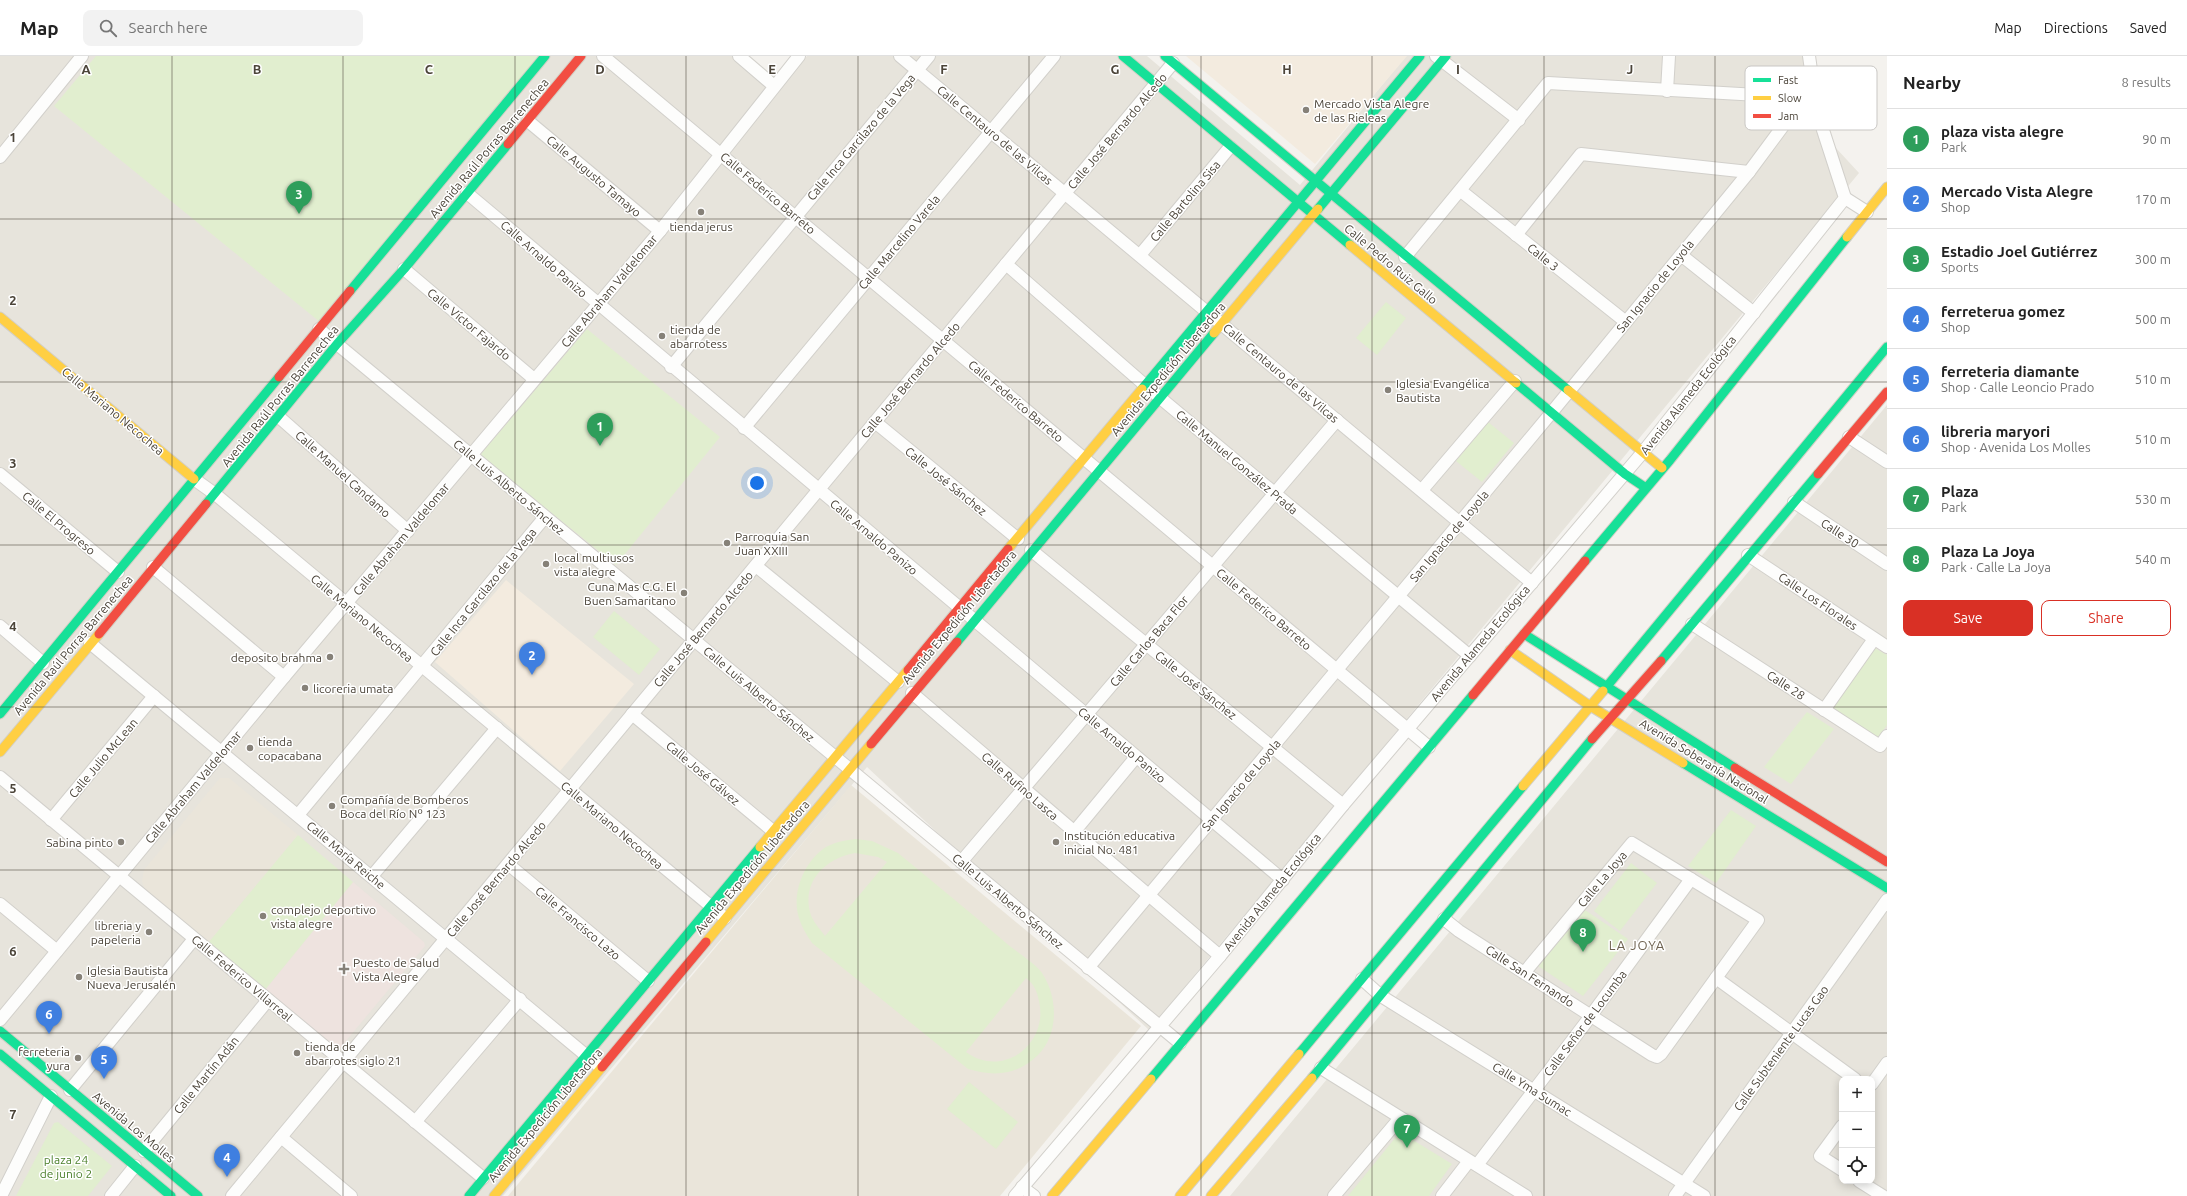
<!DOCTYPE html>
<meta charset="utf-8">
<style>
:root{--surface:#fff;--page:#f2f2f2;--text:#222;--muted:#767676;--line:#e0e0e0;--accent:#d93025}
body{margin:0;font-family:Ubuntu,sans-serif;background:var(--page);color:var(--text)}
.controls{position:absolute;right:12px;bottom:12px;display:grid;overflow:hidden;border-radius:8px;box-shadow:0 2px 10px #0003}
.controls button{width:36px;height:36px;display:grid;place-items:center;padding:0;border:0;border-bottom:1px solid var(--line);background:var(--surface);color:var(--text);font:20px sans-serif}
.you{position:absolute;left:757px;top:427px;width:14px;height:14px;margin:-10px;border:3px solid #fff;border-radius:50%;background:#1a73e8;box-shadow:0 0 0 6px #1a73e833}
.badge{display:grid;place-items:center;width:26px;height:26px;border-radius:50%;background:var(--accent);color:#fff;font-size:13px;font-weight:700}
.pin{position:absolute;translate:-50% -33px;filter:drop-shadow(0 1px 2px #0008)}
.pin::after{content:'';position:absolute;top:21px;width:14px;height:12px;background:inherit;clip-path:polygon(0 0,100% 0,50% 100%)}
.list{margin:0;padding:0;list-style:none}
h2{display:flex;justify-content:space-between;align-items:center;height:52px;margin:0;padding:0 16px;font-size:17px}
h2 small{font-size:13px;font-weight:400;color:var(--muted)}
.list li{display:grid;grid-template-columns:26px 1fr auto;gap:12px;align-items:center;box-sizing:border-box;height:60px;padding:0 16px;border-top:1px solid var(--line)}
.list b{display:block;font-size:15px;white-space:nowrap}
.list p{margin:0;font-size:13px;white-space:nowrap;color:var(--muted)}
.list em{font-size:13px;font-style:normal;color:var(--muted)}
.actions{display:flex;gap:8px;padding:12px 16px}
.actions a{flex:1;padding:9px 0;border:1px solid var(--accent);border-radius:8px;text-align:center;font-size:14px;color:var(--accent)}
.actions .main{background:var(--accent);color:#fff}
.icon{flex:none;width:22px;height:22px;fill:none;stroke:currentColor;stroke-width:2;stroke-linecap:round;stroke-linejoin:round}
.map{position:relative;flex:none;width:1887px;height:1140px;overflow:hidden}
header{display:flex;align-items:center;gap:24px;box-sizing:border-box;height:56px;padding:0 20px;background:var(--surface);border-bottom:1px solid var(--line)}
header strong{font-size:19px}
nav{display:flex;gap:22px;margin-inline-start:auto;font-size:14px}
.search{width:280px;height:36px;background:var(--page);display:flex;align-items:center;gap:10px;box-sizing:border-box;padding:0 14px;border-radius:8px;color:var(--muted);font-size:15px}
main{display:flex}
aside{flex:1;background:var(--surface)}
.map>svg:first-child{display:block}
</style>
<header>
<strong>Map</strong>
<div class="search"><svg class="icon" aria-label="search" viewBox="0 0 24 24"><circle cx="10" cy="10" r="6"/><path d="M15 15l6 6"/></svg>Search here</div>
<nav><a>Map</a><a>Directions</a><a>Saved</a></nav>
</header>
<main>
<div class="map">
<svg width="1887" height="1140" viewBox="0 0 1887 1140">
<rect width="100%" height="100%" fill="#f4f2ee"/>
<g fill="#e7e4dc" fill-rule="evenodd">
<polygon points="0,0 750,0 783,28 807,0 1147,0 1300,129 1406,0 1805,0 1801,54 1859,117 1149,974 867,711 503,1140 0,1140"/>
<path d="M1887,349V1140H1230ZM1842,1023H1872V1125H1842Z"/>
</g>
<g fill="#f3ebdf">
<polygon points="1186,0 1407,0 1315,108"/>
<polygon points="506,524 634,628 560,715 435,606"/>
</g>
<g fill="#eae5da">
<polygon points="220,722 229,722 298,779 208,887 146,837 142,825 144,814"/>
<polygon points="851,729 1141,970 1000,1140 508,1140"/>
</g>
<polygon fill="#eee3df" points="353,826 424,886 425,890 340,992 336,993 264,935"/>
<g fill="#e1eecf" fill-rule="evenodd">
<polygon points="96,0 541,0 320,266 54,50"/>
<polygon points="1386,246 1406,262 1377,299 1356,282"/>
<polygon points="587,273 720,381 616,509 480,399"/>
<polygon points="1488,366 1514,387 1482,426 1456,405"/>
<polygon points="614,555 660,593 639,619 593,581"/>
<polygon points="1873,591 1887,599 1887,669 1879,680 1872,682 1829,651"/>
<polygon points="1807,656 1834,673 1791,728 1764,711"/>
<polygon points="1731,754 1756,770 1716,827 1688,810"/>
<polygon points="298,779 353,826 264,935 208,887"/>
<path d="M856,783L872,785L898,797C934,827 970,856 1005,886C1015,895 1035,907 1042,917C1058,941 1059,978 1038,999C1018,1019 995,1021 968,1013L812,887C807,879 802,872 799,862C791,838 804,805 826,791C836,786 845,784 856,783ZM855,797L878,801L887,806L825,880C820,873 812,865 810,856C802,825 826,802 855,797ZM1026,922C1034,928 1037,935 1039,945C1049,988 1003,1023 966,996Z"/>
<polygon points="1631,807 1657,827 1620,875 1594,855"/>
<polygon points="1582,852 1628,883 1583,940 1538,910"/>
<polygon points="969,1026 1018,1066 996,1093 947,1053"/>
<polygon points="58,1066 112,1110 88,1140 16,1140 54,1067"/>
<polygon points="1400,1076 1452,1108 1429,1140 1348,1140"/>
</g>
<g fill="none" stroke-linecap="round" stroke-linejoin="round">
<g stroke="#d2d0cb" stroke-width="14">
<g id="street">
<polyline points="603,0 1429,691"/>
<polyline points="739,0 774,30"/>
<polyline points="900,0 1532,527"/>
<polyline points="1436,0 1519,64"/>
<polyline points="1667,35 1669,0"/>
<polyline points="528,65 660,175"/>
<polyline points="0,101 82,0"/>
<polyline points="1461,135 1626,266"/>
<polyline points="467,137 1283,824"/>
<polyline points="1845,142 1867,156"/>
<polyline points="1516,179 1581,98 1749,116"/>
<polyline points="1140,199 1230,91"/>
<polyline points="1681,199 1754,257"/>
<polyline points="1405,201 1548,27 1810,42"/>
<polyline points="1006,208 1146,330 1470,600"/>
<polyline points="404,213 534,323"/>
<polyline points="319,273 1180,987"/>
<polyline points="671,311 929,0"/>
<polyline points="279,361 408,475"/>
<polyline points="875,366 1018,483"/>
<polyline points="744,372 1054,0"/>
<polyline points="1849,381 1887,406"/>
<polyline points="0,418 118,516"/>
<polyline points="194,423 215,438 725,862"/>
<polyline points="1422,434 1515,325"/>
<polyline points="1794,446 1887,508"/>
<polyline points="1031,494 1343,749"/>
<polyline points="1748,499 1887,591"/>
<polyline points="756,510 898,626"/>
<polyline points="153,511 284,621"/>
<polyline points="1692,568 1880,690 1887,680"/>
<polyline points="0,570 43,607"/>
<polyline points="90,587 600,1011"/>
<polyline points="912,637 1220,900"/>
<polyline points="1824,654 1874,583"/>
<polyline points="632,658 773,775"/>
<polyline points="0,721 483,1122"/>
<polyline points="298,759 545,461"/>
<polyline points="51,764 154,640"/>
<polyline points="1074,776 1136,701"/>
<polyline points="961,806 1337,364"/>
<polyline points="508,808 648,925"/>
<polyline points="372,820 497,672"/>
<polyline points="0,848 57,895"/>
<polyline points="1444,863 1459,875 1652,999 1657,1001 1661,998 1758,864 1632,787 1524,917"/>
<polyline points="1088,912 1552,356 1749,116 1803,43"/>
<polyline points="1716,922 1855,1023"/>
<polyline points="1362,923 1381,940 1704,1140"/>
<polyline points="0,964 284,621 660,175 799,0"/>
<polyline points="1321,1012 1526,1140"/>
<polyline points="1872,1028 1887,1007"/>
<polyline points="70,1034 194,883"/>
<polyline points="415,1066 520,943"/>
<polyline points="1842,1070 1820,1100 1842,1114"/>
<polyline points="281,1081 351,1140"/>
<polyline points="144,1095 268,944"/>
<polyline points="1477,1109 1584,969 1691,823"/>
<polyline points="1859,1125 1883,1140"/>
<polyline points="1022,1131 1034,1140"/>
<polyline points="1,1140 51,1040"/>
<polyline points="111,1140 135,1110"/>
<polyline points="232,1140 1173,7"/>
<polyline points="1015,1140 1220,900 1343,749 1643,396 1845,142 1823,74 1815,42 1809,0"/>
<polyline points="1334,1140 1400,1062"/>
<polyline points="1442,1140 1469,1105"/>
<polyline points="1675,1140 1887,844"/>
</g>
</g>
<g stroke="#d3cfc5" stroke-width="11">
<g id="fast">
<polyline points="1123,0 1350,189"/>
<polyline points="1165,0 1568,334"/>
<polyline points="1318,153 1446,0"/>
<polyline points="350,235 545,0"/>
<polyline points="1516,327 1625,418 1646,432"/>
<polyline points="1142,333 1420,0"/>
<polyline points="206,448 337,288 404,213 508,88"/>
<polyline points="1585,505 1670,404 1847,181"/>
<polyline points="1524,578 1735,712"/>
<polyline points="957,586 1214,277"/>
<polyline points="1661,605 1818,418"/>
<polyline points="1603,635 1887,291"/>
<polyline points="0,658 279,321"/>
<polyline points="1683,707 1887,832"/>
<polyline points="0,975 198,1140"/>
<polyline points="0,998 171,1140"/>
<polyline points="1299,998 1523,730"/>
<polyline points="1312,1022 1592,683"/>
<polyline points="1151,1023 1473,639"/>
<polyline points="469,1140 760,791"/>
</g>
</g>
<g stroke="#d3cfc5" stroke-width="11">
<g id="slow">
<polyline points="1847,181 1887,131"/>
<polyline points="1350,189 1516,327"/>
<polyline points="0,261 194,423"/>
<polyline points="1214,277 1318,153"/>
<polyline points="1568,334 1662,412"/>
<polyline points="1008,493 1142,333"/>
<polyline points="1510,594 1590,650 1683,707"/>
<polyline points="0,696 99,578"/>
<polyline points="1523,730 1603,635"/>
<polyline points="760,791 908,614"/>
<polyline points="706,886 871,688"/>
<polyline points="494,1140 602,1011"/>
<polyline points="1052,1140 1151,1023"/>
<polyline points="1180,1140 1299,998"/>
<polyline points="1211,1140 1312,1022"/>
</g>
</g>
<g stroke="#d3cfc5" stroke-width="11">
<g id="jam">
<polyline points="508,88 581,0"/>
<polyline points="279,321 350,235"/>
<polyline points="1818,418 1887,336"/>
<polyline points="99,578 206,448"/>
<polyline points="908,614 1008,493"/>
<polyline points="1473,639 1585,505"/>
<polyline points="1592,683 1661,605"/>
<polyline points="871,688 957,586"/>
<polyline points="1735,712 1887,806"/>
<polyline points="602,1011 706,886"/>
</g>
</g>
<use href="#street" stroke="#fdfdfc" stroke-width="12"/>
<use href="#fast" stroke="#16e098" stroke-width="9"/>
<use href="#slow" stroke="#ffcf43" stroke-width="9"/>
<use href="#jam" stroke="#f24e42" stroke-width="9"/>
</g>
<path fill="none" stroke="#4b4439" stroke-width="1" stroke-opacity="0.55" d="M172,0V1140M343,0V1140M515,0V1140M686,0V1140M858,0V1140M1029,0V1140M1201,0V1140M1372,0V1140M1544,0V1140M1715,0V1140M0,163H1887M0,326H1887M0,489H1887M0,651H1887M0,814H1887M0,977H1887"/>
<g fill="#868178" stroke="#fff" stroke-width="1.5">
<circle cx="1306" cy="54" r="4"/>
<circle cx="701" cy="156" r="4"/>
<circle cx="662" cy="280" r="4"/>
<circle cx="1388" cy="334" r="4"/>
<circle cx="727" cy="487" r="4"/>
<circle cx="546" cy="508" r="4"/>
<circle cx="684" cy="537" r="4"/>
<circle cx="330" cy="601" r="4"/>
<circle cx="305" cy="632" r="4"/>
<circle cx="250" cy="692" r="4"/>
<circle cx="332" cy="750" r="4"/>
<circle cx="121" cy="786" r="4"/>
<circle cx="1056" cy="786" r="4"/>
<circle cx="263" cy="860" r="4"/>
<circle cx="149" cy="876" r="4"/>
<path d="M342 907h4v4h4v4h-4v4h-4v-4h-4v-4h4z"/>
<circle cx="79" cy="921" r="4"/>
<circle cx="297" cy="997" r="4"/>
<circle cx="78" cy="1002" r="4"/>
</g>
<g text-anchor="middle" dominant-baseline="central" stroke-width="3" stroke-linejoin="round" paint-order="stroke">
<g font-size="12" fill="#4b4439" stroke="#fff" text-anchor="start">
<text x="1314" y="47">Mercado Vista Alegre<tspan x="1314" dy="14">de las Rieleas</tspan></text>
<text x="701" y="170" text-anchor="middle">tienda jerus</text>
<text x="670" y="273">tienda de<tspan x="670" dy="14">abarrotess</tspan></text>
<text x="1396" y="327">Iglesia Evangélica<tspan x="1396" dy="14">Bautista</tspan></text>
<text x="735" y="480">Parroquia San<tspan x="735" dy="14">Juan XXIII</tspan></text>
<text x="554" y="501">local multiusos<tspan x="554" dy="14">vista alegre</tspan></text>
<text x="676" y="530" text-anchor="end">Cuna Mas C.G. El<tspan x="676" dy="14">Buen Samaritano</tspan></text>
<text x="322" y="601" text-anchor="end">deposito brahma</text>
<text x="313" y="632">licoreria umata</text>
<text x="258" y="685">tienda<tspan x="258" dy="14">copacabana</tspan></text>
<text x="340" y="743">Compañía de Bomberos<tspan x="340" dy="14">Boca del Río Nº 123</tspan></text>
<text x="1064" y="779">Institución educativa<tspan x="1064" dy="14">inicial No. 481</tspan></text>
<text x="113" y="786" text-anchor="end">Sabina pinto</text>
<text x="271" y="853">complejo deportivo<tspan x="271" dy="14">vista alegre</tspan></text>
<text x="141" y="869" text-anchor="end">libreria y<tspan x="141" dy="14">papeleria</tspan></text>
<text x="353" y="906">Puesto de Salud<tspan x="353" dy="14">Vista Alegre</tspan></text>
<text x="87" y="914">Iglesia Bautista<tspan x="87" dy="14">Nueva Jerusalén</tspan></text>
<text x="305" y="990">tienda de<tspan x="305" dy="14">abarrotes siglo 21</tspan></text>
<text x="70" y="995" text-anchor="end">ferreteria<tspan x="70" dy="14">yura</tspan></text>
</g>
<g font-size="12" fill="#4b4439" stroke="#fff">
<text transform="translate(1117 75) rotate(-50)">Calle José Bernardo Alcedo</text>
<text transform="translate(995 79) rotate(40)">Calle Centauro de las Vilcas</text>
<text transform="translate(861 81) rotate(-50)">Calle Inca Garcilazo de la Vega</text>
<text transform="translate(489 92) rotate(-50)">Avenida Raúl Porras Barrenechea</text>
<text transform="translate(594 120) rotate(40)">Calle Augusto Tamayo</text>
<text transform="translate(768 137) rotate(40)">Calle Federico Barreto</text>
<text transform="translate(1185 145) rotate(-50)">Calle Bartolina Sisa</text>
<text transform="translate(899 186) rotate(-50)">Calle Marcelino Varela</text>
<text transform="translate(1543 201) rotate(39)">Calle 3</text>
<text transform="translate(544 203) rotate(41)">Calle Arnaldo Panizo</text>
<text transform="translate(1391 208) rotate(40)">Calle Pedro Ruiz Gallo</text>
<text transform="translate(1655 230) rotate(-51)">San Ignacio de Loyola</text>
<text transform="translate(609 235) rotate(-50)">Calle Abraham Valdelomar</text>
<text transform="translate(469 268) rotate(40)">Calle Víctor Fajardo</text>
<text transform="translate(1168 313) rotate(-50)">Avenida Expedición Libertadora</text>
<text transform="translate(1281 317) rotate(40)">Calle Centauro de las Vilcas</text>
<text transform="translate(910 324) rotate(-50)">Calle José Bernardo Alcedo</text>
<text transform="translate(1688 339) rotate(-52)">Avenida Alameda Ecológica</text>
<text transform="translate(280 340) rotate(-51)">Avenida Raúl Porras Barrenechea</text>
<text transform="translate(1016 345) rotate(40)">Calle Federico Barreto</text>
<text transform="translate(113 355) rotate(40)">Calle Mariano Necochea</text>
<text transform="translate(1237 406) rotate(40)">Calle Manuel González Prada</text>
<text transform="translate(343 418) rotate(42)">Calle Manuel Candamo</text>
<text transform="translate(946 425) rotate(39)">Calle José Sánchez</text>
<text transform="translate(509 431) rotate(40)">Calle Luis Alberto Sánchez</text>
<text transform="translate(59 467) rotate(40)">Calle El Progreso</text>
<text transform="translate(1840 477) rotate(33)">Calle 30</text>
<text transform="translate(1449 480) rotate(-50)">San Ignacio de Loyola</text>
<text transform="translate(874 481) rotate(40)">Calle Arnaldo Panizo</text>
<text transform="translate(401 483) rotate(-50)">Calle Abraham Valdelomar</text>
<text transform="translate(483 536) rotate(-51)">Calle Inca Garcilazo de la Vega</text>
<text transform="translate(1818 545) rotate(34)">Calle Los Florales</text>
<text transform="translate(1264 553) rotate(40)">Calle Federico Barreto</text>
<text transform="translate(959 561) rotate(-50)">Avenida Expedición Libertadora</text>
<text transform="translate(362 562) rotate(40)">Calle Mariano Necochea</text>
<text transform="translate(703 573) rotate(-50)">Calle José Bernardo Alcedo</text>
<text transform="translate(1149 585) rotate(-50)">Calle Carlos Baca Flor</text>
<text transform="translate(1480 587) rotate(-50)">Avenida Alameda Ecológica</text>
<text transform="translate(73 589) rotate(-50)">Avenida Raúl Porras Barrenechea</text>
<text transform="translate(1196 629) rotate(39)">Calle José Sánchez</text>
<text transform="translate(1786 629) rotate(33)">Calle 28</text>
<text transform="translate(759 638) rotate(40)">Calle Luis Alberto Sánchez</text>
<text transform="translate(1122 689) rotate(40)">Calle Arnaldo Panizo</text>
<text transform="translate(103 702) rotate(-50)">Calle Julio McLean</text>
<text transform="translate(1704 705) rotate(32)">Avenida Soberanía Nacional</text>
<text transform="translate(703 717) rotate(40)">Calle José Gálvez</text>
<text transform="translate(1241 729) rotate(-50)">San Ignacio de Loyola</text>
<text transform="translate(1020 730) rotate(41)">Calle Rufino Lasca</text>
<text transform="translate(193 731) rotate(-50)">Calle Abraham Valdelomar</text>
<text transform="translate(612 769) rotate(40)">Calle Mariano Necochea</text>
<text transform="translate(346 799) rotate(40)">Calle María Reiche</text>
<text transform="translate(752 811) rotate(-50)">Avenida Expedición Libertadora</text>
<text transform="translate(496 823) rotate(-50)">Calle José Bernardo Alcedo</text>
<text transform="translate(1602 823) rotate(-50)">Calle La Joya</text>
<text transform="translate(1272 836) rotate(-51)">Avenida Alameda Ecológica</text>
<text transform="translate(1008 845) rotate(40)">Calle Luis Alberto Sánchez</text>
<text transform="translate(578 867) rotate(40)">Calle Francisco Lazo</text>
<text transform="translate(1530 920) rotate(33)">Calle San Fernando</text>
<text transform="translate(242 922) rotate(40)">Calle Federico Villarreal</text>
<text transform="translate(1585 967) rotate(-53)">Calle Señor de Locumba</text>
<text transform="translate(1781 992) rotate(-54)">Calle Subteniente Lucas Gao</text>
<text transform="translate(206 1019) rotate(-51)">Calle Martín Adán</text>
<text transform="translate(1532 1033) rotate(32)">Calle Yma Sumac</text>
<text transform="translate(545 1059) rotate(-50)">Avenida Expedición Libertadora</text>
<text transform="translate(134 1071) rotate(40)">Avenida Los Molles</text>
</g>
<g font-size="12" fill="#4a7f2a" stroke="#fff">
<text x="66" y="1103">plaza 24<tspan x="66" dy="14">de junio 2</tspan></text>
</g>
<g font-size="13" letter-spacing="1" fill="#6e6250" stroke="#fff">
<text x="1637" y="889">LA JOYA</text>
</g>
</g>
<rect x="1745" y="10" width="132" height="64" rx="6" fill="#fff" stroke="#c9c7c4" stroke-width="1"/>
<rect x="1753" y="22" width="18" height="4" fill="#16e098"/>
<rect x="1753" y="40" width="18" height="4" fill="#ffcf43"/>
<rect x="1753" y="58" width="18" height="4" fill="#f24e42"/>
<g font-size="11" fill="#4b4439">
<text x="1778" y="28">Fast</text>
<text x="1778" y="46">Slow</text>
<text x="1778" y="64">Jam</text>
</g>
<g font-size="13" text-anchor="middle" font-weight="bold" fill="#4b4439" stroke="#fff" stroke-width="3" stroke-linejoin="round" paint-order="stroke">
<text x="86" y="18">A</text>
<text x="257" y="18">B</text>
<text x="429" y="18">C</text>
<text x="600" y="18">D</text>
<text x="772" y="18">E</text>
<text x="944" y="18">F</text>
<text x="1115" y="18">G</text>
<text x="1287" y="18">H</text>
<text x="1458" y="18">I</text>
<text x="1630" y="18">J</text>
<text x="13" y="86">1</text>
<text x="13" y="249">2</text>
<text x="13" y="412">3</text>
<text x="13" y="575">4</text>
<text x="13" y="737">5</text>
<text x="13" y="900">6</text>
<text x="13" y="1063">7</text>
</g>
</svg>
<div class="controls">
<button>+</button>
<button>−</button>
<button><svg class="icon" aria-label="locate" viewBox="0 0 24 24"><circle cx="12" cy="12" r="6"/><path d="M12 2v4M12 18v4M2 12h4M18 12h4"/></svg></button>
</div>
<div class="you"></div>
<div class="pin badge" style="left:600px;top:390px;background:#2e9e5b">1</div>
<div class="pin badge" style="left:532px;top:619px;background:#3f7fe0">2</div>
<div class="pin badge" style="left:299px;top:158px;background:#2e9e5b">3</div>
<div class="pin badge" style="left:227px;top:1121px;background:#3f7fe0">4</div>
<div class="pin badge" style="left:104px;top:1023px;background:#3f7fe0">5</div>
<div class="pin badge" style="left:49px;top:978px;background:#3f7fe0">6</div>
<div class="pin badge" style="left:1407px;top:1092px;background:#2e9e5b">7</div>
<div class="pin badge" style="left:1583px;top:896px;background:#2e9e5b">8</div>
</div>
<aside>
<h2>Nearby<small>8 results</small></h2>
<ul class="list">
<li><span class="badge" style="background:#2e9e5b">1</span><div><b>plaza vista alegre</b><p>Park</p></div><em>90 m</em></li>
<li><span class="badge" style="background:#3f7fe0">2</span><div><b>Mercado Vista Alegre</b><p>Shop</p></div><em>170 m</em></li>
<li><span class="badge" style="background:#2e9e5b">3</span><div><b>Estadio Joel Gutiérrez</b><p>Sports</p></div><em>300 m</em></li>
<li><span class="badge" style="background:#3f7fe0">4</span><div><b>ferreterua gomez</b><p>Shop</p></div><em>500 m</em></li>
<li><span class="badge" style="background:#3f7fe0">5</span><div><b>ferreteria diamante</b><p>Shop · Calle Leoncio Prado</p></div><em>510 m</em></li>
<li><span class="badge" style="background:#3f7fe0">6</span><div><b>libreria maryori</b><p>Shop · Avenida Los Molles</p></div><em>510 m</em></li>
<li><span class="badge" style="background:#2e9e5b">7</span><div><b>Plaza</b><p>Park</p></div><em>530 m</em></li>
<li><span class="badge" style="background:#2e9e5b">8</span><div><b>Plaza La Joya</b><p>Park · Calle La Joya</p></div><em>540 m</em></li>
</ul>
<div class="actions"><a class="main">Save</a><a>Share</a></div>
</aside>
</main>
